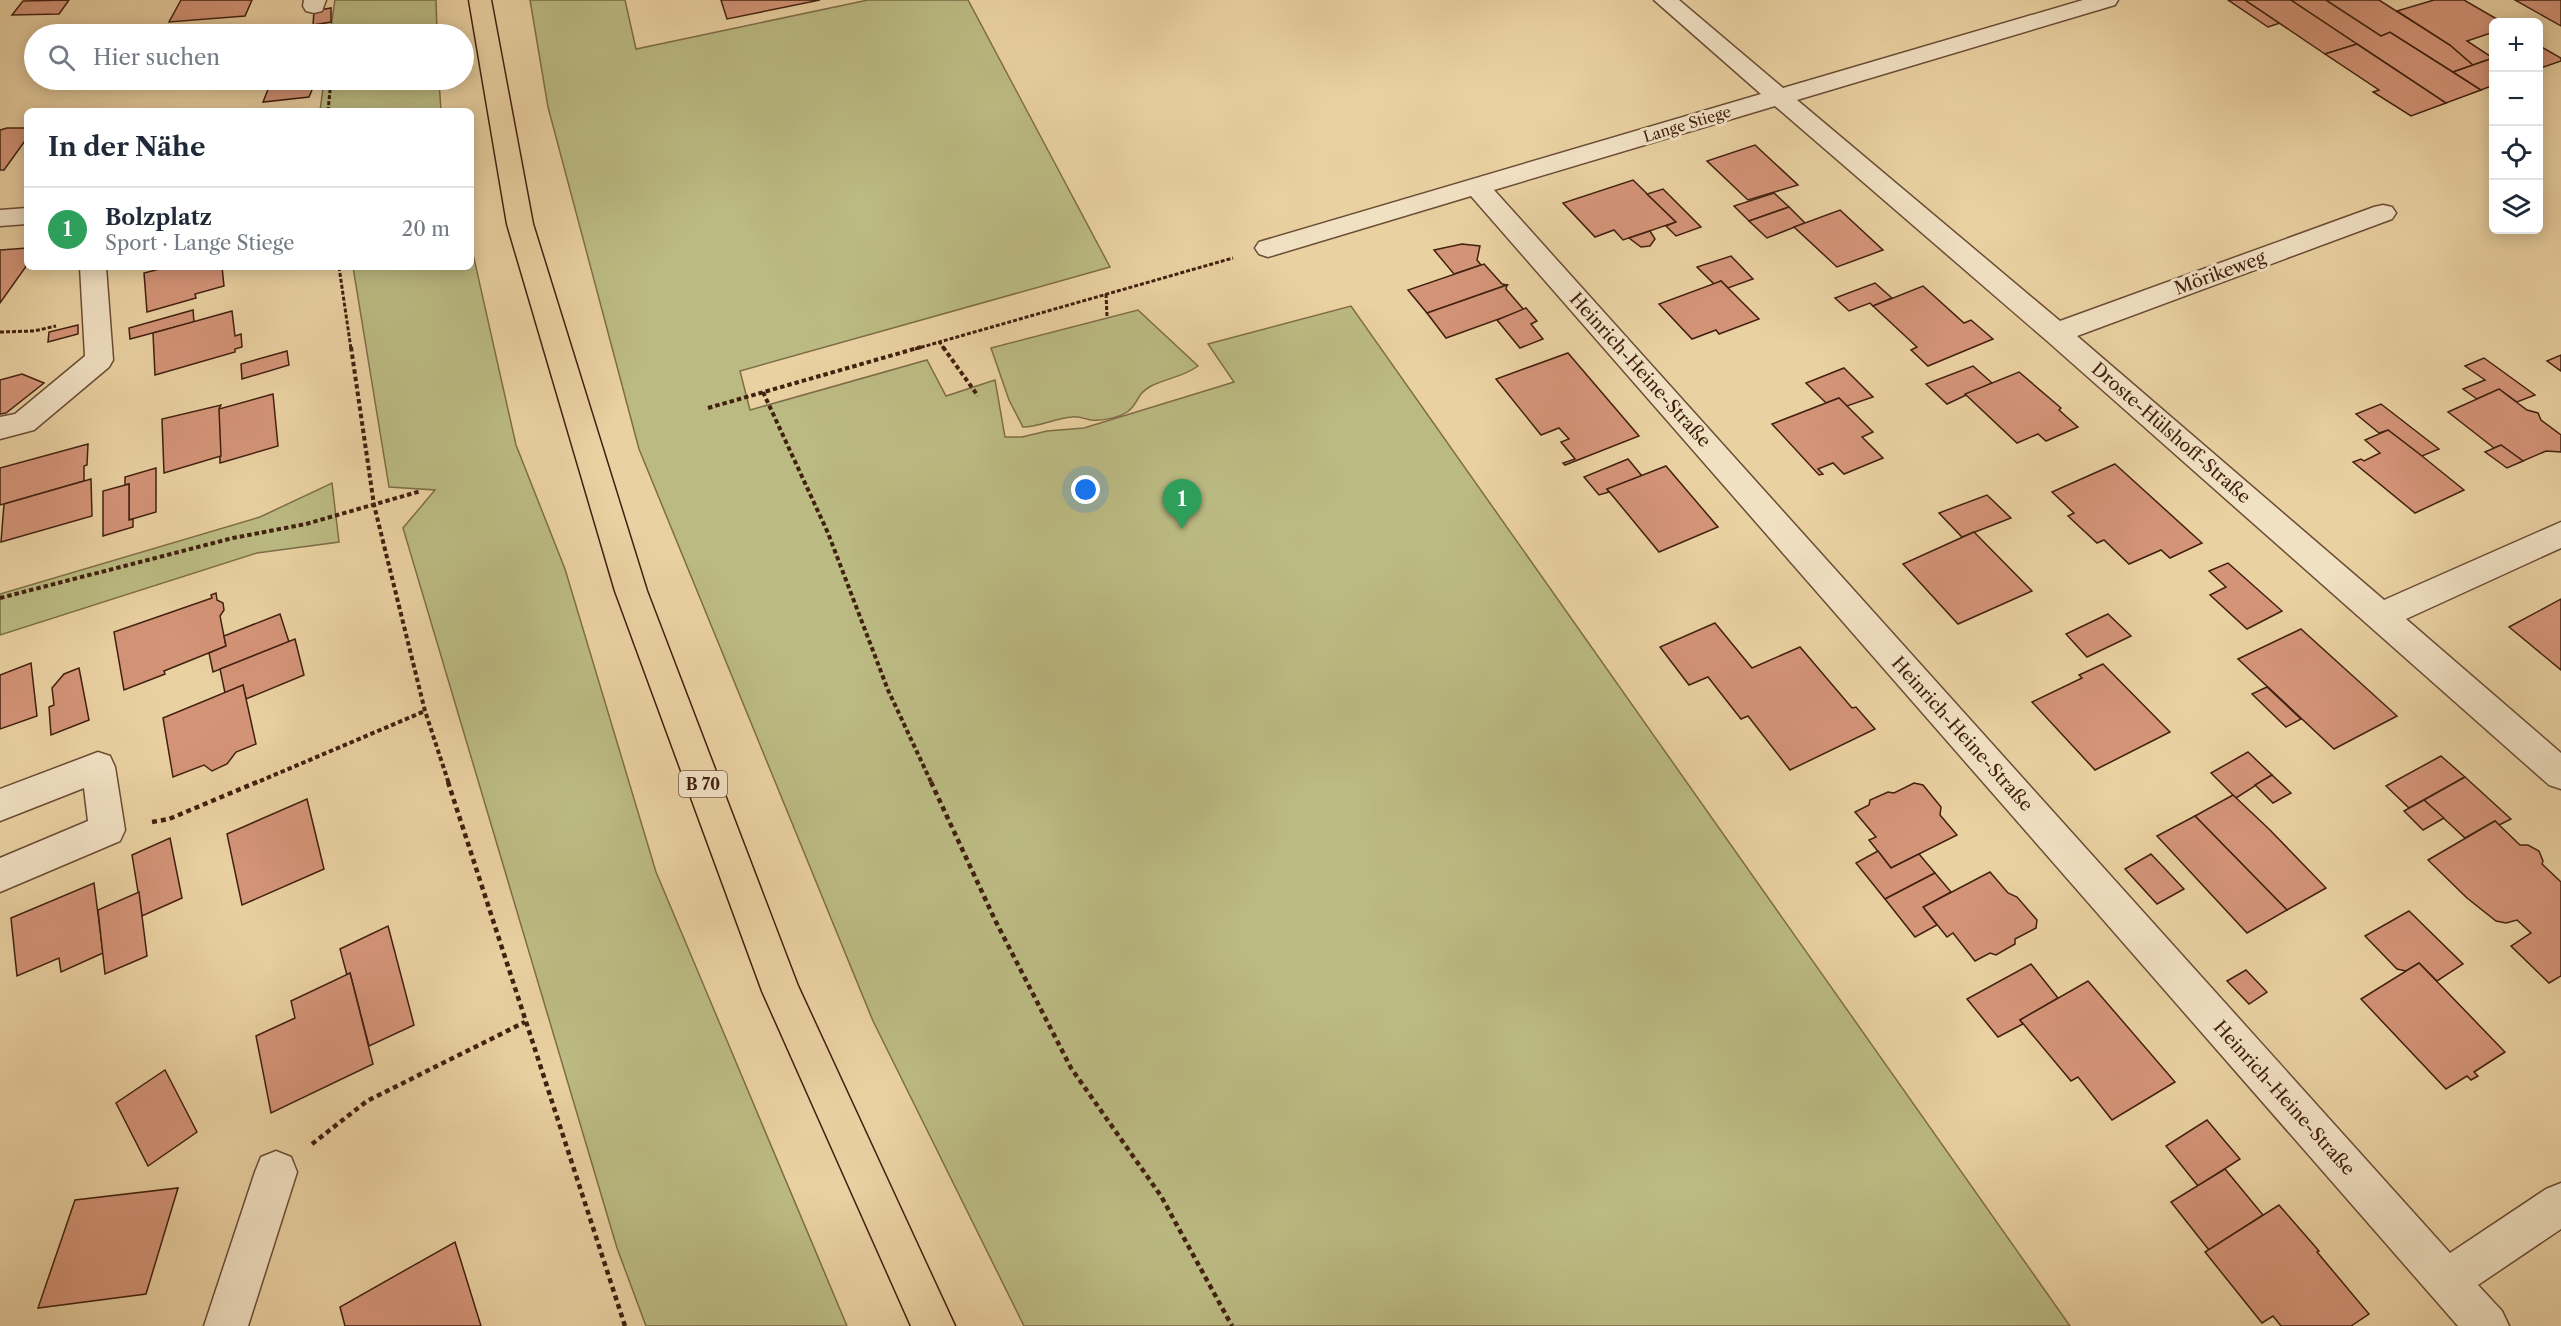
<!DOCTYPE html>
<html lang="de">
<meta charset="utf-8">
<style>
:root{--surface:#fff;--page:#f6f6f7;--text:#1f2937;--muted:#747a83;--line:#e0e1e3;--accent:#0f766e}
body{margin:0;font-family:"Libre Caslon Text",serif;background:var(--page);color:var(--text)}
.controls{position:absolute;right:18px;top:18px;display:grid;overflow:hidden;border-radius:9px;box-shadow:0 3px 15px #0003}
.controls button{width:54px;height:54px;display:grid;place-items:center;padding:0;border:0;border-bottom:2px solid var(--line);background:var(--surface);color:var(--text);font:30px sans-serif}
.you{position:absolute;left:1086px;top:490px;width:21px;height:21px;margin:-15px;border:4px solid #fff;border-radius:50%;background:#1a73e8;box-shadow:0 0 0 9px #1a73e833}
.badge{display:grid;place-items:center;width:39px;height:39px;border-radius:50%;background:var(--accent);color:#fff;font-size:20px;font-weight:700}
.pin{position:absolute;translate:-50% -50px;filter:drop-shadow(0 2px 3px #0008)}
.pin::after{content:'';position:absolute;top:32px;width:21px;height:18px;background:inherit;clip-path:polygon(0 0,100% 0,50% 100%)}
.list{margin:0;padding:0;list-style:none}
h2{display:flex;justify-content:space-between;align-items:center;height:78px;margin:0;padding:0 24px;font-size:26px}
h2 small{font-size:20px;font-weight:400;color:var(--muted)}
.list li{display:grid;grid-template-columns:39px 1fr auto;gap:18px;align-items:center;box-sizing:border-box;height:84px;padding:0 24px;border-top:2px solid var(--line)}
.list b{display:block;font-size:22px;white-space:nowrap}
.list p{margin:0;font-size:20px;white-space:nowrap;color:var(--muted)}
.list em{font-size:20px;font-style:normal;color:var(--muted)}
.icon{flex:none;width:33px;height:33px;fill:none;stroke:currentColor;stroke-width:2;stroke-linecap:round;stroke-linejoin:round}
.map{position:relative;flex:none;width:2561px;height:1326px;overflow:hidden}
.search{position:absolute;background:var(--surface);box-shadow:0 3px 15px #0003;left:24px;top:24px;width:450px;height:66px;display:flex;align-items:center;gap:15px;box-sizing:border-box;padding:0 21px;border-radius:33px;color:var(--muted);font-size:22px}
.panel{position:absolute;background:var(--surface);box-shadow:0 3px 15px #0003;left:24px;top:108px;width:450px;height:162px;border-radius:9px}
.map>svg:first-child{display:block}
</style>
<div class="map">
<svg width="2561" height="1326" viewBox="0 0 2561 1326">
<rect width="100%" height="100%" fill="#ead1a2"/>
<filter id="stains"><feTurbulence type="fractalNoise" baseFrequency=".00333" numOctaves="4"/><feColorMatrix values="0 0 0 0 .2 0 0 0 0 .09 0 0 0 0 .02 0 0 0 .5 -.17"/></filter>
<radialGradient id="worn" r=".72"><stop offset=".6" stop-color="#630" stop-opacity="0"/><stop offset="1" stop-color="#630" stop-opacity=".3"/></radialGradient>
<g fill="#bbba82" stroke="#7e6d48" stroke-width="1.5">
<polygon points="335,0 436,0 437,34 330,34"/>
<polygon points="530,0 625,0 636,49 868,0 968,0 1110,267 740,371 750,410 927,360 946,396 995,380 1005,437 1022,437 1047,431 1084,428 1234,382 1208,344 1351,306 2070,1326 1024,1326 873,1021 639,449 548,107"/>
<polygon points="324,80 439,80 441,111 320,111"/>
<polygon points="471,245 516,445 565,569 656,872 847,1326 646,1326 617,1248 403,528 435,490 389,487 353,267 471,267"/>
<path d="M1138,310L1198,366C1183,377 1167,378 1151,386C1135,395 1139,404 1127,412C1118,418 1101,421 1091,420C1085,419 1079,416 1072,417C1055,418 1040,427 1023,427L1009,400L991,348Z"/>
<polygon points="332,483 339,542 257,553 0,635 0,594 260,517"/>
</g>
<g fill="#d49478" stroke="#41200f" stroke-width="1.5">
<polygon points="69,0 59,14 12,15 23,1"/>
<polygon points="181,0 252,0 245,16 169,22"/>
<polygon points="721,0 820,0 727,19"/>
<polygon points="2228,0 2245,0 2280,23 2268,27"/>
<polygon points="2245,0 2291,0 2357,44 2325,54"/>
<polygon points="2291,0 2326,0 2381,36 2390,32 2481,90 2446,103"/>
<polygon points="2326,0 2379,0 2450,45 2473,65 2453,72 2390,32 2381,36"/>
<polygon points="2434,0 2464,0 2502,22 2494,22 2494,32 2467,41 2493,58 2473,65 2450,45 2397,11"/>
<polygon points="2515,0 2561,0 2561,26"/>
<polygon points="331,8 331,22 313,25 314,11"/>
<polygon points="2357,44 2446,103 2411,116 2373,92 2379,90 2325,54"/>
<polygon points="2538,45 2561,58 2561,61 2538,69"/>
<polygon points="2493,58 2494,85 2481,90 2453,72"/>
<polygon points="174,80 230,80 229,83 170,87"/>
<polygon points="298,80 316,80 309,97 263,102 271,82"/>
<polygon points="7,128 27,128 27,138 4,170 0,170 0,130"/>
<polygon points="1755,145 1798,185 1748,200 1707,161"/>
<polygon points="1633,180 1676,222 1623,240 1614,230 1595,237 1563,203"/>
<polygon points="1663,189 1701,227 1676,236 1666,226 1676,222 1647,194"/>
<polygon points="1774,193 1789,207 1749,221 1734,206"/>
<polygon points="1789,207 1805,223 1767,238 1749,221"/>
<polygon points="1840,210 1883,250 1837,267 1794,227"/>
<polygon points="1650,231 1655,239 1650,246 1641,247 1629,238"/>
<polygon points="1462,244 1480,246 1477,260 1481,265 1454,274 1434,250"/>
<polygon points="27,248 27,265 0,303 0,250"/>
<polygon points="1731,256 1753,279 1728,288 1721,281 1714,284 1697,267"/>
<polygon points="1484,264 1502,284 1507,285 1427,313 1408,290"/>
<polygon points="167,267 222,267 224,286 195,294 196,298 147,312 144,273"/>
<polygon points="1721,281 1759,319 1719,334 1716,330 1692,339 1659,304"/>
<polygon points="1875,283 1892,298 1873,306 1870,303 1849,311 1835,298"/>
<polygon points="1507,285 1506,289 1524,310 1446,338 1427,313"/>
<polygon points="1923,286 1964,323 1971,320 1993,339 1928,366 1911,350 1917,347 1873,306"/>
<polygon points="1526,308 1537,321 1531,324 1543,339 1520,348 1497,320"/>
<polygon points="193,310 194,322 130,339 129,328"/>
<polygon points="232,311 235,336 241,334 242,347 235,349 235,352 155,375 153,333"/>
<polygon points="78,325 78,334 48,342 49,332"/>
<polygon points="287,351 289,365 242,379 241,364"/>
<polygon points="1568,353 1639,436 1565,465 1563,463 1575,459 1561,442 1569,439 1559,428 1541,435 1496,379"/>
<polygon points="2561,355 2561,371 2547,361"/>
<polygon points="2484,358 2535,395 2517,402 2499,389 2477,399 2463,389 2485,380 2465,366"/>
<polygon points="1973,366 1992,383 1947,404 1926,384"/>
<polygon points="1844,368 1873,397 1847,406 1839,398 1826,403 1806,383"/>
<polygon points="2019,372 2061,408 2059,410 2078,427 2046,441 2038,434 2017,443 1965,394"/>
<polygon points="22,374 44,383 6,413 0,414 0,380"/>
<polygon points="2499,389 2527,410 2538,413 2541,420 2561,435 2561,452 2546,451 2523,461 2501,445 2494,448 2448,412"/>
<polygon points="273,394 278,446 220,463 219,409"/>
<polygon points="1839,398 1873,432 1862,437 1883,458 1844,474 1833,463 1818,469 1823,474 1819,475 1772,424"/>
<polygon points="2381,404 2439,449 2422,456 2388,430 2379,433 2356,414"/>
<polygon points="221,405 219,409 221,456 164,473 162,419"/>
<polygon points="2388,430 2422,456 2464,490 2415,513 2353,462 2361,459 2364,461 2380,453 2365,440"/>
<polygon points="88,444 87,465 84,466 84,481 0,505 0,468"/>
<polygon points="2501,445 2523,461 2507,468 2485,452"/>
<polygon points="1628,459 1642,476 1607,489 1609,492 1599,495 1584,477"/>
<polygon points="2115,464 2202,543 2170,558 2161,550 2129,564 2104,540 2097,543 2068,516 2074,513 2052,492"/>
<polygon points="1666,466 1718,527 1659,552 1607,489"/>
<polygon points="156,468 156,512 129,520 129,484 125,485 125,477"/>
<polygon points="91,479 92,516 1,542 4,504"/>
<polygon points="129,484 129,520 133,519 133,527 103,536 103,491"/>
<polygon points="1987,495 2011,518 1962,537 1939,513"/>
<polygon points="1974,532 2032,591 1958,624 1903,564"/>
<polygon points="2228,563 2282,611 2247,629 2210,595 2226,587 2209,571"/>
<polygon points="216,593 217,600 223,603 224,610 220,616 226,646 164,671 165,674 124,690 114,632 212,598 211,595"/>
<polygon points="2561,599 2561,670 2509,627"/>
<polygon points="280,614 289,642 213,672 209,653 226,646 224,636"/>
<polygon points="2108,614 2131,636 2087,657 2066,634"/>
<polygon points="1715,623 1752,668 1800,647 1852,708 1856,707 1875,729 1790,770 1748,716 1741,719 1708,677 1689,685 1660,647"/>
<polygon points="2301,629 2397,716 2334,749 2238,659"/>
<polygon points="295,639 304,675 246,699 243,685 225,693 220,669"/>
<polygon points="31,663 37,716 0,729 0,675"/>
<polygon points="2103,664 2170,732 2095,770 2032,702 2082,678 2079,675"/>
<polygon points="79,668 89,720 51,735 49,707 54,705 52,688 64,674"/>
<polygon points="243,685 256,744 236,752 227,764 212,771 204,765 173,777 163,718"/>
<polygon points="2267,687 2301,719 2286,727 2252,694"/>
<polygon points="2248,752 2272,775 2236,798 2211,773"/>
<polygon points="2441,756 2465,777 2409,808 2386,786"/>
<polygon points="2272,775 2291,793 2273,803 2255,785"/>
<polygon points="2465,777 2511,819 2499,825 2495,821 2465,838 2424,800"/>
<polygon points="1914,783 1923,785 1941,807 1940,815 1957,835 1891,868 1869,840 1876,837 1855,812 1869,805 1870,800 1888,792 1894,793"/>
<polygon points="2233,795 2270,830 2326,888 2287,910 2195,816"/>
<polygon points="307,799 324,869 242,905 227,834"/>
<polygon points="2424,800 2444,818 2423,830 2404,811"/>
<polygon points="2195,816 2287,910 2247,933 2157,836"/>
<polygon points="2495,821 2520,845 2528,845 2539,851 2543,861 2542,864 2561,882 2561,976 2549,983 2511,946 2531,933 2517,920 2506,923 2496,921 2467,898 2428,860"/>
<polygon points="170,838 182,898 142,916 132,855"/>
<polygon points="1878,851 1891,868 1919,854 1935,873 1885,899 1856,863"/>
<polygon points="2151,854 2184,889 2157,904 2125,869"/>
<polygon points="1990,872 2008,893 2017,897 2037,920 2036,928 2015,939 2015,944 1996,955 1990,953 1975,961 1953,933 1947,937 1923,907"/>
<polygon points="1935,873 1951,892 1923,907 1937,925 1915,937 1885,899"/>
<polygon points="94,883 103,953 61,972 59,958 17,976 11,918"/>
<polygon points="139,892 147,956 105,974 98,910"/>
<polygon points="2409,911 2463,964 2437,981 2419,963 2406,971 2397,969 2365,936"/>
<polygon points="388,926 414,1025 369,1046 350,973 347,975 340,949"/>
<polygon points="2419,963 2505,1052 2474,1072 2478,1076 2471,1080 2467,1076 2446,1089 2361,999"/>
<polygon points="2031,964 2058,998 2020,1020 2023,1024 1998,1037 1967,999"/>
<polygon points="2246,970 2267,992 2249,1004 2227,981"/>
<polygon points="350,973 373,1064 271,1113 256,1036 295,1018 291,1001"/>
<polygon points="2088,981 2175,1082 2112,1120 2078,1077 2071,1081 2020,1020"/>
<polygon points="165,1070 197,1132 148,1166 116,1103"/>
<polygon points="2207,1120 2240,1159 2198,1186 2166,1146"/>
<polygon points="2225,1169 2263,1215 2209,1250 2171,1202"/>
<polygon points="178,1188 146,1294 38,1308 75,1200"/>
<polygon points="2279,1205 2319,1251 2317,1252 2369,1314 2351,1326 2281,1326 2273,1316 2262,1323 2205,1252"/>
<polygon points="455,1242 481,1326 345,1326 340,1307"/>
</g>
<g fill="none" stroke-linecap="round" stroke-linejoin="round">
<g stroke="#6b4c34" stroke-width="3">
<g id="minor">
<polygon points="304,0 326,0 322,11 314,13 306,11 303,6"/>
<polygon points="1654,0 1679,0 1783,88 2083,0 2118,0 2115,5 1797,100 2060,321 2374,207 2383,205 2392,207 2396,213 2392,219 2077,336 2384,600 2561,522 2561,548 2406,619 2561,753 2561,789 2549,785 2046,340 1775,106 1494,190 2450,1253 2546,1189 2561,1183 2561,1229 2478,1285 2502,1311 2509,1326 2458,1326 1471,196 1268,257 1259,254 1255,248 1259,242 1761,94"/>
<polygon points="27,208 27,224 0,226 0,210"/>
<polygon points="80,267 106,267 113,360 109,367 34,430 0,439 0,417 15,414 85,356"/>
<polygon points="98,752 110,756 115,767 125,830 120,841 0,892 0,858 88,821 84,788 0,821 0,789"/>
<polygon points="276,1151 291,1157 297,1172 248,1326 204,1326 255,1172 261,1157"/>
</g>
</g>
<g stroke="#41200f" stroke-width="3">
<polygon id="major" points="469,0 491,0 533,224 647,591 798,986 955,1326 911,1326 762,991 615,591 507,224"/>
</g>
<g stroke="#41200f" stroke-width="3" stroke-dasharray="4 2" stroke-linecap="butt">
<polyline points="328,111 331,80"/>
<polyline points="339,267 351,349"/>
<polyline points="1106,294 1107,316"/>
<polyline points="0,332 34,331 56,326"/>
<polyline points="939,341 944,349"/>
<polyline points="915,349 1233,258"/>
</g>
<g stroke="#41200f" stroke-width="4" stroke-dasharray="4.5 3" stroke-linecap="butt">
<polyline points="351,347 374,505 425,711 449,784"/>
<polyline points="943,347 978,396"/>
<polyline points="763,392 828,533 888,690 932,784"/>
<polyline points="708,408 921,347"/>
<polyline points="0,598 233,538 306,524 421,491"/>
<polyline points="253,784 425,711"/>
</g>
<g stroke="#41200f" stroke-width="4.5" stroke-dasharray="5 4" stroke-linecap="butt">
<polyline points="448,782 625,1326"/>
<polyline points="931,782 995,920 1071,1068 1161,1196 1232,1326"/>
<polyline points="152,822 169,819 257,782"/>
<polyline points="312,1144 367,1101 525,1022"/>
</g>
<use href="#minor" fill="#f1e1c3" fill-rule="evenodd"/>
<use href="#major" fill="#ead1a2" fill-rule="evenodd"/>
</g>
<g text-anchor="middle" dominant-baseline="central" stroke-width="6" stroke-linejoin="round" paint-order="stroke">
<g font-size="15" fill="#41200f" stroke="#f1e1c3">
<text transform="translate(1687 124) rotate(-17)">Lange Stiege</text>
</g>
<rect fill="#f1e1c3" stroke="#765a45" stroke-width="1.5" x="679" y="771" width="48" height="26" rx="4.5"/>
<g font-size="16" font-weight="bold" fill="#41200f">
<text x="703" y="784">B 70</text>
</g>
<g font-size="18" fill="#41200f" stroke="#f1e1c3">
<text transform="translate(2220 273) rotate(-20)">Mörikeweg</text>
<text transform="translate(1640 370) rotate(48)">Heinrich-Heine-Straße</text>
<text transform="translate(2171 433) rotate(41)">Droste-Hülshoff-Straße</text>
<text transform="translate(1962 734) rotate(48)">Heinrich-Heine-Straße</text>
<text transform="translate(2284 1098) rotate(48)">Heinrich-Heine-Straße</text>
</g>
</g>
<rect width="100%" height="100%" filter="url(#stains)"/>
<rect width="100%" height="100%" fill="url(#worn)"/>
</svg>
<div class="controls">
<button>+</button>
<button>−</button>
<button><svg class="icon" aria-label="locate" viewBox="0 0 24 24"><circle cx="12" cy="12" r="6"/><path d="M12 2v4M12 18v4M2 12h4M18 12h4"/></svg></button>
<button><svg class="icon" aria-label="layers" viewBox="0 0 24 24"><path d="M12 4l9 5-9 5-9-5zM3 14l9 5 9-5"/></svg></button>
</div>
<div class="you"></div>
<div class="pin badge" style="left:1182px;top:529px;background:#2e9e5b">1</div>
<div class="search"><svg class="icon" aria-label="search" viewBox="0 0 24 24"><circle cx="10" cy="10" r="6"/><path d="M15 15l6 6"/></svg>Hier suchen</div>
<section class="panel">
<h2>In der Nähe<small></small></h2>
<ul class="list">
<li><span class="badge" style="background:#2e9e5b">1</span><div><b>Bolzplatz</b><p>Sport · Lange Stiege</p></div><em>20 m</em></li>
</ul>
</section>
</div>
